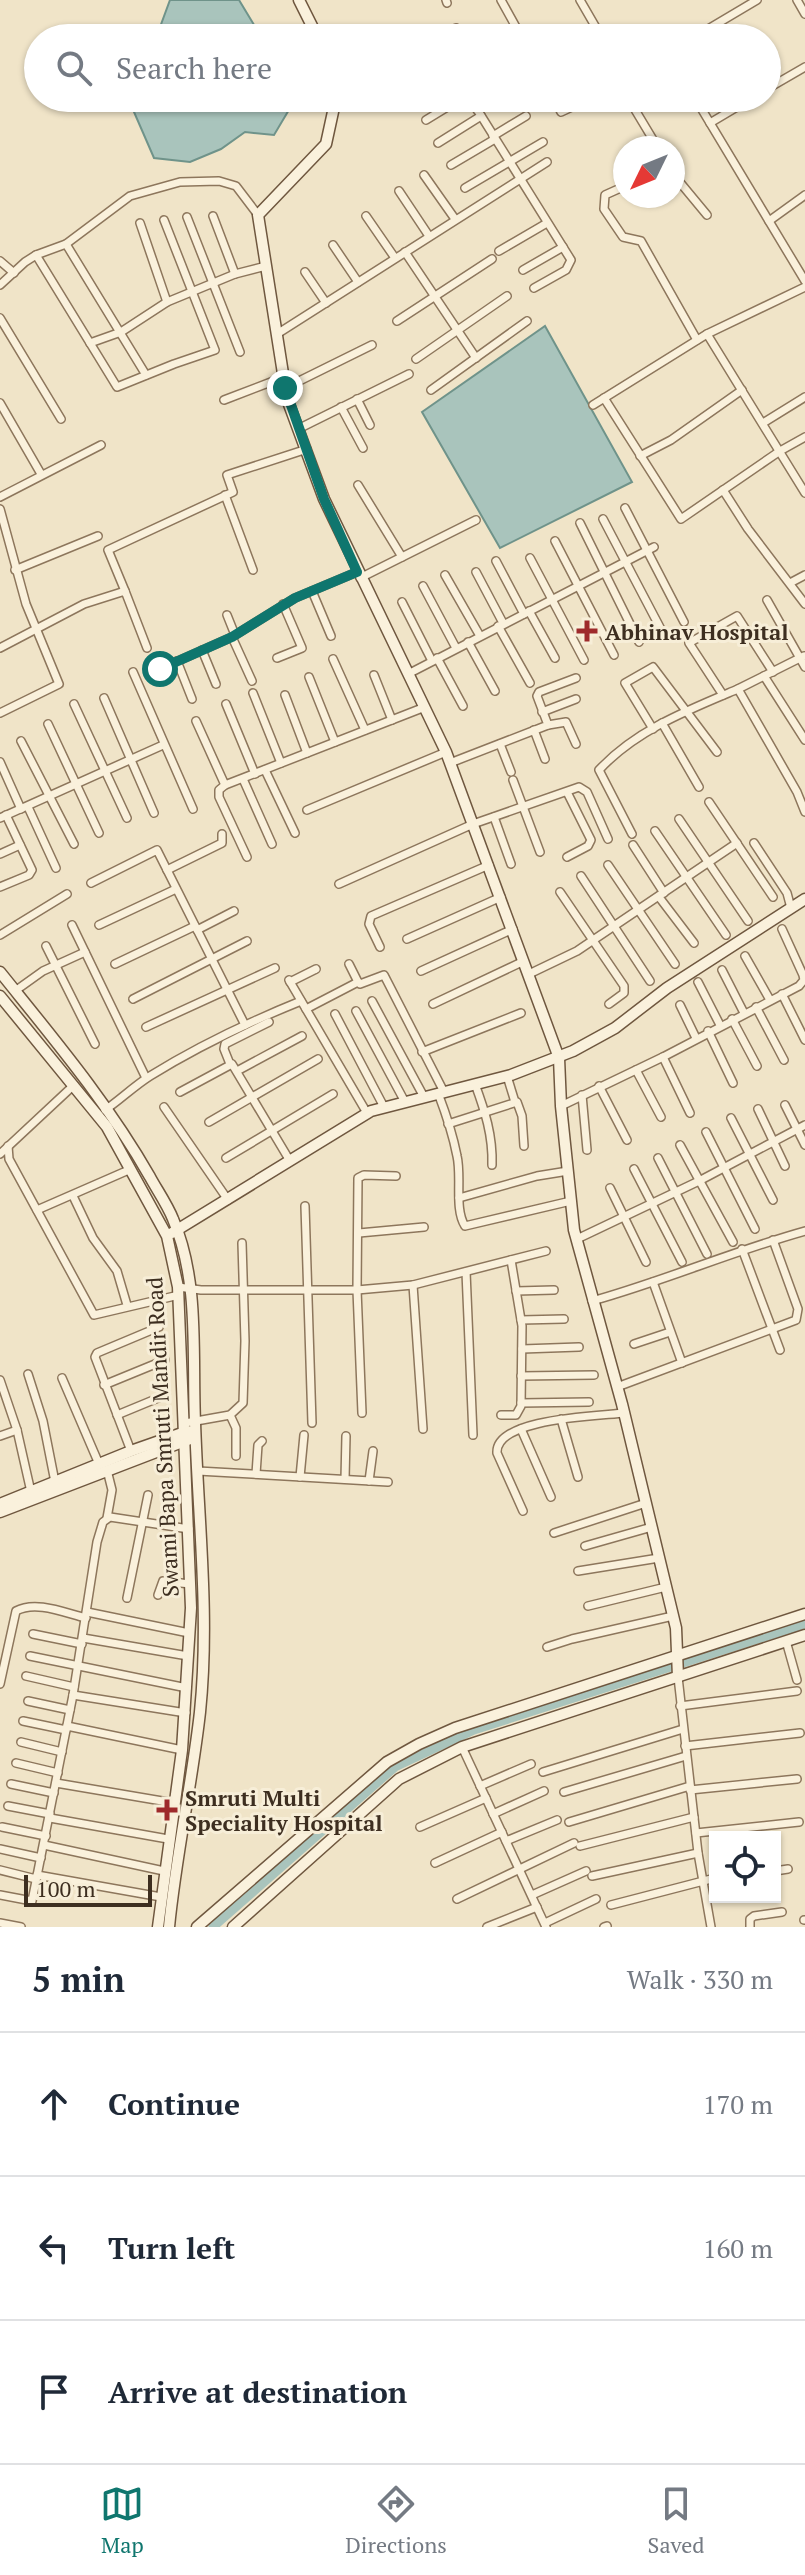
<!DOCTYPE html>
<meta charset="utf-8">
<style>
:root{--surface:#fff;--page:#f2f2f3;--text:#1f2937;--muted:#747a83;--line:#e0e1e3;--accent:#0f766e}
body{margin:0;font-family:"PT Serif",serif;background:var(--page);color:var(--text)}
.controls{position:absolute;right:24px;bottom:24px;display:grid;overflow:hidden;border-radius:0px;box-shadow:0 2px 6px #0004}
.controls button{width:72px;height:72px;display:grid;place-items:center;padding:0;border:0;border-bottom:2px solid var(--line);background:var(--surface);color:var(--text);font:40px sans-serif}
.compass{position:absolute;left:613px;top:136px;width:72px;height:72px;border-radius:50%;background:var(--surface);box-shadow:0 2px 6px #0004;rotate:227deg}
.scale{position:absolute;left:24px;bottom:20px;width:128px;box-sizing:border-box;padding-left:8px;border:4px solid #3d2e20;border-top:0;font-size:22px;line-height:28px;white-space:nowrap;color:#3d2e20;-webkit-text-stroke:6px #f7eed8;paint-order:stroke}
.stop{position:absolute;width:24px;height:24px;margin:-18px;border:6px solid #0f766e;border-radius:50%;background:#fff}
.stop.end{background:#0f766e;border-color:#fff;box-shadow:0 2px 8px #0008}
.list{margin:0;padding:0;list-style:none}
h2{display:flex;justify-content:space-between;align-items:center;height:104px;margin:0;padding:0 32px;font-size:34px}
h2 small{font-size:26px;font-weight:400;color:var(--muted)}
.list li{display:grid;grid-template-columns:52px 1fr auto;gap:24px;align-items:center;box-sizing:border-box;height:144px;padding:0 32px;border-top:2px solid var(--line)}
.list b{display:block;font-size:30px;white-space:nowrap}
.list em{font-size:26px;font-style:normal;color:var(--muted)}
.icon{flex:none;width:44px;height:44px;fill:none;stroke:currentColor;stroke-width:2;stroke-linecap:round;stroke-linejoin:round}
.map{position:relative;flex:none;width:805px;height:1927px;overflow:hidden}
.search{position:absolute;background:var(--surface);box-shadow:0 2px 6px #0004;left:24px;right:24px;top:24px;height:88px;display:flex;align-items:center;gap:20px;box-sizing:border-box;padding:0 28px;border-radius:44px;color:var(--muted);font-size:30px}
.sheet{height:536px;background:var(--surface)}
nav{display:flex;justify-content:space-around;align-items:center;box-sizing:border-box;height:112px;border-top:2px solid var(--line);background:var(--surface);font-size:22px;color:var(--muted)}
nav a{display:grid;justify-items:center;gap:4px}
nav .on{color:var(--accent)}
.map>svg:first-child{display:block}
</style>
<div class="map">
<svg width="805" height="1927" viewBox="0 0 805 1927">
<rect width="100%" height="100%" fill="#f0e4c8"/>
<g fill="#a9c4bc" stroke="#6f938a" stroke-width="2">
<polygon points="170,0 239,0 262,38 156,38"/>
<polygon points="134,98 296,98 274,135 245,132 221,149 190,162 154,158 134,112"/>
<polygon points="545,326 632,482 500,548 422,412"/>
</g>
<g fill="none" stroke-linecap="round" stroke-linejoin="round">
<polyline stroke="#a9c4bc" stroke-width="9" points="213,1927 395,1767 474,1730 805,1624"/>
<g stroke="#8d765c" stroke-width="10">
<g id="street">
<polyline points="446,0 447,3"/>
<polyline points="501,0 522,38"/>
<polyline points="580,0 602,38"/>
<polyline points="797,0 805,14"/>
<polyline points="433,38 456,28"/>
<polyline points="693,38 757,0"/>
<polyline points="767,89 805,67"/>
<polyline points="470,98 571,260 566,270 534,288"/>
<polyline points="554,98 561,112 591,98"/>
<polyline points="628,98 658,148"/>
<polyline points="695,98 805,281"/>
<polyline points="477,110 497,98"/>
<polyline points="426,120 462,98"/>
<polyline points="710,123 752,98"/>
<polyline points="493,136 526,116"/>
<polyline points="438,143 481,116"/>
<polyline points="451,165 495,139"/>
<polyline points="673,174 707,215"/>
<polyline points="424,175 455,219"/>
<polyline points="625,186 605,195 604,209 623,237 641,241 697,340"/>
<polyline points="465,188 543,142"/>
<polyline points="399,191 429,236"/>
<polyline points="213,216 235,274"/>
<polyline points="366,216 395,258"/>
<polyline points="187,217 240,352"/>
<polyline points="769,221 805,195"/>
<polyline points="140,223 167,302 235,274 266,266"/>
<polyline points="66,244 146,375"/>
<polyline points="333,245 358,282"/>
<polyline points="499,251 547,223"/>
<polyline points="405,252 476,358"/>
<polyline points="36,255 117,387 174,364 215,350 164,220"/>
<polyline points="0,261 14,273"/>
<polyline points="523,270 563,247"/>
<polyline points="305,272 326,303"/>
<polyline points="0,285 25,262 36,255 66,244 130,196 180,182 219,181 236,186 258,215"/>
<polyline points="0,318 61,419"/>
<polyline points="397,321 492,259"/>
<polyline points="277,334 547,162"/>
<polyline points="707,334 805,493"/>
<polyline points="90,343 121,332 167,302"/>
<polyline points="416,359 507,296"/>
<polyline points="285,388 372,345"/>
<polyline points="431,390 527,321"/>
<polyline points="604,398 681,519 780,451 805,437"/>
<polyline points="357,399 370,425"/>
<polyline points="224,400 284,377"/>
<polyline points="0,403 41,474"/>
<polyline points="593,405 707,334 805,287"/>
<polyline points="341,407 363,448"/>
<polyline points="763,423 805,397"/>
<polyline points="298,429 409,374"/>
<polyline points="640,456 671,440 742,390"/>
<polyline points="358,485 402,557"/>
<polyline points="723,490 748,529 805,604"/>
<polyline points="225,495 253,570"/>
<polyline points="0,497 101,445"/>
<polyline points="625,508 684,622"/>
<polyline points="0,509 26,604 59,684 0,713"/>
<polyline points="603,519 665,637"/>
<polyline points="580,523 639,642"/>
<polyline points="555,541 614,655"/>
<polyline points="530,558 584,660"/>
<polyline points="496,561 524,614"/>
<polyline points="15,570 98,536"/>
<polyline points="476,572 503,623"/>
<polyline points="445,575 480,636"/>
<polyline points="360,578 476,520"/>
<polyline points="790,583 805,575"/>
<polyline points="423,586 456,648"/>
<polyline points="125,591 108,550 233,492 227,475 307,449"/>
<polyline points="312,591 331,636"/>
<polyline points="767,600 805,667"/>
<polyline points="402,602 432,661"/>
<polyline points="529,611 555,658"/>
<polyline points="227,615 235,635"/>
<polyline points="498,626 530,683"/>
<polyline points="232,637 252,681"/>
<polyline points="468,642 495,691"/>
<polyline points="0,648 84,604 125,591 147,648"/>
<polyline points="202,650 216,684"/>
<polyline points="277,658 302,648 283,604"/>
<polyline points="437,658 463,706"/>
<polyline points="333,659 365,730"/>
<polyline points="177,661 192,699"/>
<polyline points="160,669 232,637 295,598 357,572"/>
<polyline points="133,672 193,809"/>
<polyline points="408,674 654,547"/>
<polyline points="374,675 392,720"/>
<polyline points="764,676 805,740"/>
<polyline points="309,677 335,742"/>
<polyline points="738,689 804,656"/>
<polyline points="253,693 281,763"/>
<polyline points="285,695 307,753"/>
<polyline points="723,695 689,643 737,616 773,672"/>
<polyline points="104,698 154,813"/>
<polyline points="74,704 127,818"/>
<polyline points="226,704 255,774"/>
<polyline points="542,712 576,699"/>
<polyline points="196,721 225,785 425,707"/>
<polyline points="662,723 699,787"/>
<polyline points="48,724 99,833"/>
<polyline points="548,725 566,722 576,744"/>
<polyline points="653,729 625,683 653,667 717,752"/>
<polyline points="534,730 545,759"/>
<polyline points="21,741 74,844"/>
<polyline points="500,744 511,772"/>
<polyline points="0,762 21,809"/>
<polyline points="450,763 548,725 537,696 539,692 576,678"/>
<polyline points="265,770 295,833"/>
<polyline points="243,779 272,844"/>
<polyline points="513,780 540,852"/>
<polyline points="225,785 219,790 219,797 247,857"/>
<polyline points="567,792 591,840 588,846 567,857"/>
<polyline points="709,802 773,897"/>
<polyline points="28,807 56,868"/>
<polyline points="307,810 446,752"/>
<polyline points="494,817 511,864"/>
<polyline points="0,818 163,745"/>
<polyline points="679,819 748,921"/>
<polyline points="655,831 726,935"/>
<path d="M632,834L599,770C636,730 688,710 738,689L797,792L805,812"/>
<polyline points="754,843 787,893 791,908"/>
<polyline points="633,845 664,893"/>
<polyline points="0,854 20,845"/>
<polyline points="608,865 675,964"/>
<polyline points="167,870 222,843 222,834"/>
<polyline points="581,876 650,981"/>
<polyline points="91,883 157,850 245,1025"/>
<polyline points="339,884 473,824 579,787 587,792 608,839"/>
<polyline points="0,887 29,875 32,870 6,815"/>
<polyline points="560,892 624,986 624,993 609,1004"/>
<polyline points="659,897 694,943"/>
<polyline points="72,925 146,1078"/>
<polyline points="99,925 176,889"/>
<polyline points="197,930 234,911"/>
<polyline points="0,935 67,894"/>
<polyline points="407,939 501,897"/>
<polyline points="46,946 95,1044"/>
<polyline points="380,947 369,924 371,916 489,865"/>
<polyline points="745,956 770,1000"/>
<polyline points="115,964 195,926"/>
<polyline points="349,964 358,982"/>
<polyline points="722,970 744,1013"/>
<polyline points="421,971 513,929"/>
<polyline points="529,974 577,951 737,843"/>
<polyline points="289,980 367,1113"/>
<polyline points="290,982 316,969"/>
<polyline points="698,982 720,1025"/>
<polyline points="15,991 43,971 85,952"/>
<polyline points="782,994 805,1040"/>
<polyline points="133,999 247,941"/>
<polyline points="372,1001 424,1097"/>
<polyline points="433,1004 524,961"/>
<polyline points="680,1005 696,1038"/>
<polyline points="756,1007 784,1060"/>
<polyline points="306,1009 358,982 360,984 384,975 444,1092"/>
<polyline points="356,1011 405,1102"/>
<polyline points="335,1014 384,1107"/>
<polyline points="732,1019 757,1066"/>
<polyline points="146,1027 275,968"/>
<polyline points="708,1031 733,1083"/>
<polyline points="422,1052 521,1013"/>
<polyline points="663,1057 690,1113"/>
<polyline points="230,1064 224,1049 225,1044 269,1022"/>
<polyline points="636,1070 661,1117"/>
<polyline points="237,1071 302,1036"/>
<polyline points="507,1076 515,1102"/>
<path d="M475,1084C485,1111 493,1136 492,1165"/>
<polyline points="599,1086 627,1140"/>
<polyline points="180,1092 232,1064 290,1161"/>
<path d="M438,1093C446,1114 453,1135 457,1156C462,1177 454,1209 465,1226L571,1201"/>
<polyline points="582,1095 587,1150"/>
<polyline points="785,1105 805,1145"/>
<polyline points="561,1106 663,1057 799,986 804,980 803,975 782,929"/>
<polyline points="164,1107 228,1200"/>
<polyline points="758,1109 785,1166"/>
<path d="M105,1110C120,1100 134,1086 150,1076C197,1047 249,1022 301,1001"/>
<polyline points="731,1118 773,1200"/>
<polyline points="209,1122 318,1059"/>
<polyline points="448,1124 517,1102 522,1116 524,1146"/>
<polyline points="706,1132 755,1229"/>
<polyline points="680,1145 733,1242"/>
<polyline points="8,1146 9,1159 94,1315 179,1295"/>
<polyline points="0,1154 74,1085"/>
<polyline points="226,1158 333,1094"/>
<polyline points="658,1158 707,1254"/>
<polyline points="634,1169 682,1262"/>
<polyline points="610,1188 646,1262"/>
<polyline points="73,1196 93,1238 117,1271 127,1305"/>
<polyline points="459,1198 537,1176 568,1171"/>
<polyline points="305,1206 312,1423"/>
<polyline points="37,1210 131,1169"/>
<polyline points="359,1233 424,1227"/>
<polyline points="577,1239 699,1181 805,1125"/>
<polyline points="742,1249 780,1350"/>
<polyline points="466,1272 473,1435"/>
<polyline points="653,1282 682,1363"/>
<polyline points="413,1285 423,1429"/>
<polyline points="178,1287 201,1290 357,1290 413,1285 546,1251"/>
<polyline points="516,1291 554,1290"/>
<path d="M592,1301C664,1281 733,1251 805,1231"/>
<polyline points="521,1320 564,1319"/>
<polyline points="634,1344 670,1332"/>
<polyline points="522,1349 579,1347"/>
<polyline points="28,1374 43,1421 55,1482"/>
<polyline points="521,1376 594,1375"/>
<polyline points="62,1378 99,1464"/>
<polyline points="0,1380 17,1430 31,1492"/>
<polyline points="104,1385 165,1360"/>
<polyline points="617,1387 796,1320 798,1309 773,1240"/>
<polyline points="521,1403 589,1402"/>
<polyline points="362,1413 357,1290 358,1178 364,1175 396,1176"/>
<polyline points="117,1415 163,1396"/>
<polyline points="230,1415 236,1428 236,1456"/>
<polyline points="501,1415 516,1415 521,1406 522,1326 511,1260"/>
<polyline points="561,1419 578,1477"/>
<polyline points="185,1423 230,1415 243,1403 245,1341 242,1243"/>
<polyline points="521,1429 551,1497"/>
<polyline points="0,1436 17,1430"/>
<polyline points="131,1451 95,1357 97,1353 159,1327"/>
<polyline points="198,1471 388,1482"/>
<polyline points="256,1474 258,1445 262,1441"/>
<polyline points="300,1477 304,1435"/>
<polyline points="345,1479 346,1436"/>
<polyline points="369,1481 373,1451"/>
<path d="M523,1511L497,1453C495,1418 599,1416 624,1413"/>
<polyline points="107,1518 112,1490 107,1470"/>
<polyline points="554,1533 646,1503"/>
<polyline points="585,1546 652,1527"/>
<polyline points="578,1571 659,1558"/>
<polyline points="158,1595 163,1581 190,1584"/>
<polyline points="127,1598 148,1495"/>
<polyline points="588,1606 666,1587"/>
<polyline points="87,1612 189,1633"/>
<polyline points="33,1634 82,1644"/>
<polyline points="83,1638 188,1656"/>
<polyline points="786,1641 797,1680"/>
<polyline points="547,1647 572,1639 673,1616"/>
<polyline points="30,1656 187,1688"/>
<polyline points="26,1676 74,1687"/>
<polyline points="678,1677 698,1853 711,1927"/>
<path d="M0,1684L16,1611C36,1600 65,1613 86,1618"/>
<polyline points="73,1695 186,1713"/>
<polyline points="28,1701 70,1710"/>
<polyline points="680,1706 797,1691"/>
<polyline points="23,1721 66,1730"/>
<polyline points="67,1726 182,1750"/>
<polyline points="21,1742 62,1752"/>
<polyline points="685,1746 800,1733"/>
<polyline points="462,1747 546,1927"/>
<polyline points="16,1763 58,1773"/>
<polyline points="543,1772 683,1729"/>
<polyline points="56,1783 174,1803"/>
<polyline points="11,1784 54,1793"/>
<polyline points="480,1786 531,1764"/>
<polyline points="690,1790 797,1779"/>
<polyline points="564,1792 686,1756"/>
<polyline points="8,1806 50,1814"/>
<polyline points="493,1814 544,1791"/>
<polyline points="50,1818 168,1839"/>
<polyline points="569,1822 690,1786"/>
<polyline points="2,1827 46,1836"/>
<polyline points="420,1827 486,1798"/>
<polyline points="696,1833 799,1822"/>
<polyline points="506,1841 557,1820"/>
<polyline points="44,1845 164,1871"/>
<polyline points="580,1846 694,1817"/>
<polyline points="0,1849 41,1858"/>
<polyline points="435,1863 502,1832"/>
<polyline points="0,1870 36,1879"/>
<polyline points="775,1871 788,1869"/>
<polyline points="37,1875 161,1897"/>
<polyline points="592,1876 698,1853"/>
<polyline points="0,1895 32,1901 73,1695 97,1542 103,1522 110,1517 189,1529"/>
<polyline points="532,1895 586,1871"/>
<polyline points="457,1899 574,1843"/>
<polyline points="611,1905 715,1878"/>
<polyline points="804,1920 805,1920"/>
<polyline points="0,1923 21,1927"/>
<polyline points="545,1923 596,1899"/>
<polyline points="487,1927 537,1907"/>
<polyline points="604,1927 607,1926"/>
<polyline points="750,1927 750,1919 754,1916 782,1912"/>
</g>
</g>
<g stroke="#6f573f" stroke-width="13">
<g id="secondary">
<polyline points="299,0 318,38"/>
<polyline points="336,98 326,144 258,215 287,399 324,499 446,752 559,1058 561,1106 574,1230 622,1404 676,1628 678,1677"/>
<path d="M0,972C53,1038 108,1103 150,1177C157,1190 167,1204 173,1219C200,1282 192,1355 195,1422C198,1518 210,1615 200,1712C192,1784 176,1855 169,1927"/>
<polyline points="0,996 107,1127 167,1236 178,1287 191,1608 182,1750 158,1927"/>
<polyline points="172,1233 371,1111 511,1075 573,1051 615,1028 667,988 805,899"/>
<polyline points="0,1504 131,1451 188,1431"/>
<polyline points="0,1512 190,1439"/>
<polyline points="197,1927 387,1762 419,1744 455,1728 805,1614"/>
<polyline points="233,1927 399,1779 462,1747 805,1635"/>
</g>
</g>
<use href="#street" stroke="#faf1dc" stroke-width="7"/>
<use href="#secondary" stroke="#faf1dc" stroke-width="10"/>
</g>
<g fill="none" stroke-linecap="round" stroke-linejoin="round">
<polyline stroke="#0f766e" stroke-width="10" points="160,669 232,637 295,598 357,572 324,499 285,388"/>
</g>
<g fill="#9e2a2b" stroke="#f7eed8" stroke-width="3">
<path d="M583 619h8v8h8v8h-8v8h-8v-8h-8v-8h8z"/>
<path d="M163 1798h8v8h8v8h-8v8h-8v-8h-8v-8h8z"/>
</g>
<g text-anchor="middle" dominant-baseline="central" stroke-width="6" stroke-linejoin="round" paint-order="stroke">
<g font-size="22" font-weight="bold" fill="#3d2e20" stroke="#f7eed8" text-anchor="start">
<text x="605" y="631">Abhinav Hospital</text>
<text x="185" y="1797">Smruti Multi<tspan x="185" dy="25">Speciality Hospital</tspan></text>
</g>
<g font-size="22" fill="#3d2e20" stroke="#f7eed8">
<text transform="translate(162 1437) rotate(-93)">Swami Bapa Smruti Mandir Road</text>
</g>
</g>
</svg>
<div class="controls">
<button><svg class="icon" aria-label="locate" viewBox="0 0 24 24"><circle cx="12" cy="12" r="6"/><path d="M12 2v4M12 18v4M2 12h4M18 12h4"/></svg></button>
</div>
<svg class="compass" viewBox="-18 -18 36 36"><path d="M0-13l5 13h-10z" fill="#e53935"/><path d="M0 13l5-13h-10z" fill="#747a83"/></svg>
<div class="scale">100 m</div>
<div class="stop" style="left:160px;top:669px"></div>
<div class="stop end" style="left:285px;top:388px"></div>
<div class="search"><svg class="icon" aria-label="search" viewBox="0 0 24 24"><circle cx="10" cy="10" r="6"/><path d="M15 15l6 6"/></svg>Search here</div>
</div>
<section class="sheet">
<h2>5 min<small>Walk · 330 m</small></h2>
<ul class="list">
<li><svg class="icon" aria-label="ahead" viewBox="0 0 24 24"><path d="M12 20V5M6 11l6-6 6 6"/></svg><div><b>Continue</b></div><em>170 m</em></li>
<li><svg class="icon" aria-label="left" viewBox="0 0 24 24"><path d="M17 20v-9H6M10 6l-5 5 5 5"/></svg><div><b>Turn left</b></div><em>160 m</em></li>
<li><svg class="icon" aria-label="arrive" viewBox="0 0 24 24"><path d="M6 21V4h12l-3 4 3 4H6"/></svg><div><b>Arrive at destination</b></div></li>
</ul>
</section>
<nav>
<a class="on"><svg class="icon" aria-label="map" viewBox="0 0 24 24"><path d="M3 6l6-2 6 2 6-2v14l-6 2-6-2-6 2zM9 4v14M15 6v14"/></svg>Map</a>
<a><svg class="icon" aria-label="directions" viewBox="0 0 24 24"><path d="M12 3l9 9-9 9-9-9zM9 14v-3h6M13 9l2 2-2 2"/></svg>Directions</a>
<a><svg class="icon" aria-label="saved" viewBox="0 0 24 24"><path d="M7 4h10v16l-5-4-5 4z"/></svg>Saved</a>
</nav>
